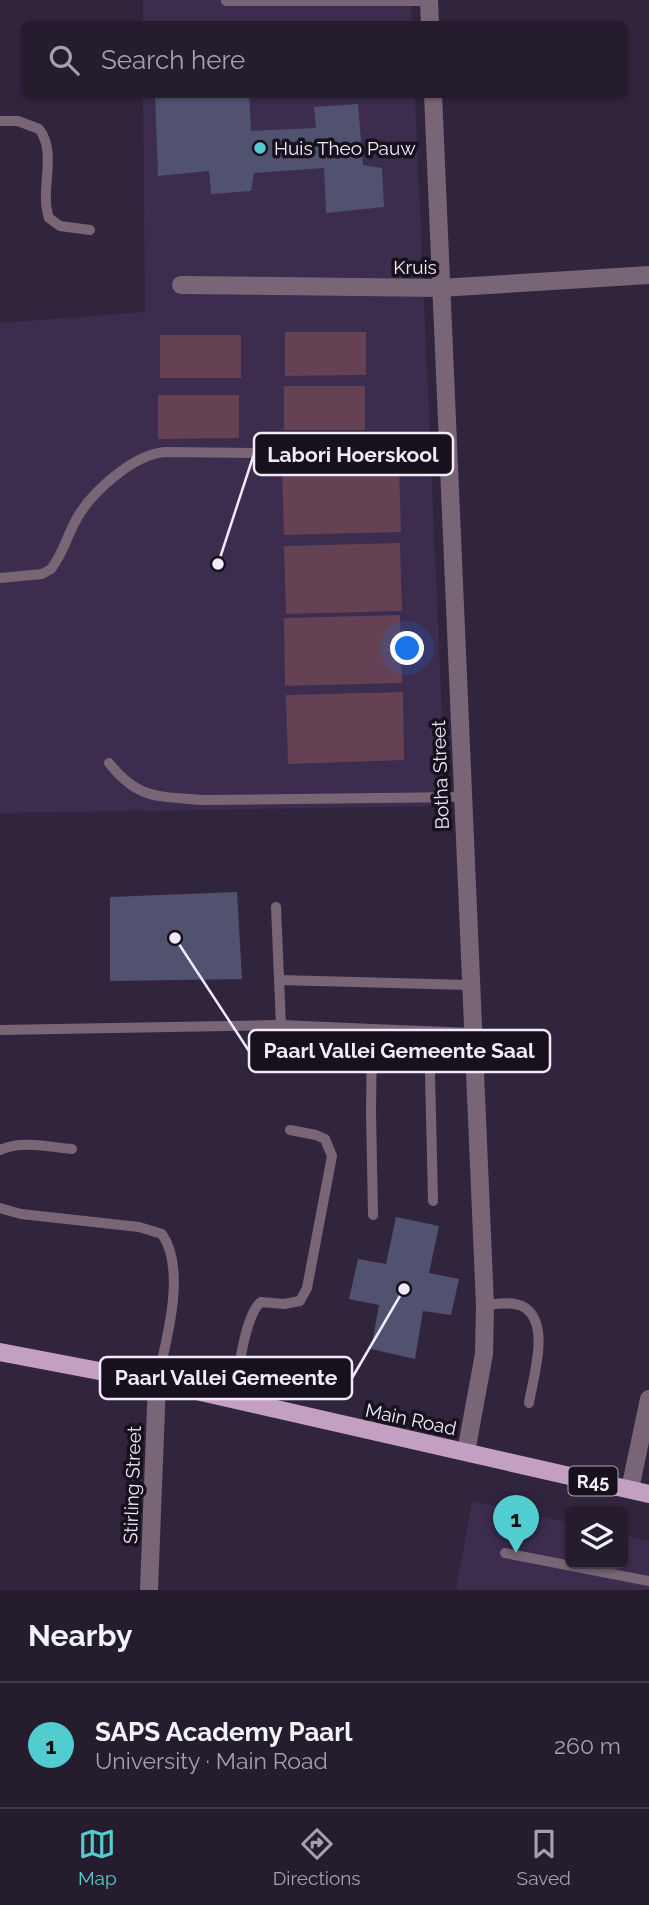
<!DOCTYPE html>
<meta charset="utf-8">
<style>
:root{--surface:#251c2e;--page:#31293a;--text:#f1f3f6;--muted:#a3a1aa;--line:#423a4a;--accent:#52cdcf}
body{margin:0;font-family:Raleway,sans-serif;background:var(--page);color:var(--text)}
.controls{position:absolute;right:21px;bottom:21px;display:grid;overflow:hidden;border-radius:10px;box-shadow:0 2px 5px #0004}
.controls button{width:63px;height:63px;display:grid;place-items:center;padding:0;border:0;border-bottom:2px solid var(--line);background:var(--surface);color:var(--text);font:35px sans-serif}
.you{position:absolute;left:408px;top:649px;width:24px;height:24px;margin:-18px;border:5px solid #fff;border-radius:50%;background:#1a73e8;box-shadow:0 0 0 10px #1a73e833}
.badge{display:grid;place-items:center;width:46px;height:46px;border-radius:50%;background:var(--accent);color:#111;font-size:23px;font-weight:700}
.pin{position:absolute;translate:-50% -58px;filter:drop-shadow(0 2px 4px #0008)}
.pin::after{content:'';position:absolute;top:37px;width:24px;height:21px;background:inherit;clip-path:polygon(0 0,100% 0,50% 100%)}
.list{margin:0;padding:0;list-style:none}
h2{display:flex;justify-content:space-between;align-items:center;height:91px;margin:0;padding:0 28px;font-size:30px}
h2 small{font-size:23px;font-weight:400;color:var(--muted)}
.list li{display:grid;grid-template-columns:46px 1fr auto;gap:21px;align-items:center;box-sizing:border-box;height:126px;padding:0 28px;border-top:2px solid var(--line)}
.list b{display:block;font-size:26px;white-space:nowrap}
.list p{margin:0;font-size:23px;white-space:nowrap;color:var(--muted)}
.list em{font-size:23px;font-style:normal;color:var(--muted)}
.icon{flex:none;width:38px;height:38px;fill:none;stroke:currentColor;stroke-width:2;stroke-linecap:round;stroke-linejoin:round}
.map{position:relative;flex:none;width:649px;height:1590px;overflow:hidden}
.search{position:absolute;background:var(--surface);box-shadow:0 2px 5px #0004;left:21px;right:21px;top:21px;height:77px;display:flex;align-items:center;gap:18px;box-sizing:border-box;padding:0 24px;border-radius:10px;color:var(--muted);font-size:26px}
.sheet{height:217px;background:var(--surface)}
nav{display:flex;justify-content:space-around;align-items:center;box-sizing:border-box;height:98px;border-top:2px solid var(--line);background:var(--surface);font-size:19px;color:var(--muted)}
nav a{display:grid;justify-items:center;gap:4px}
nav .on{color:var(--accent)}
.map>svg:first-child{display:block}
</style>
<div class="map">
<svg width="649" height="1590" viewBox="0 0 649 1590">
<rect width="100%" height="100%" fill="#31253e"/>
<g fill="#3c2c4d">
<polygon points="143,0 411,0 412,24 143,24"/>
<polygon points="143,95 415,95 446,806 0,813 0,323 145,312"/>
<polygon points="472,1501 570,1523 570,1564 623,1564 623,1535 649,1541 649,1590 456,1590"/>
</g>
<g fill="#644153">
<polygon points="285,332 366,332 366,375 285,376"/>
<rect x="160" y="335" width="81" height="43"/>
<rect x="284" y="386" width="81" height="44"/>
<polygon points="158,395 239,395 239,438 158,439"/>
<polygon points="399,463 401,532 284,535 282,467"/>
<polygon points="400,543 402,611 286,614 284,546"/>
<polygon points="400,615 402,683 285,686 284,618"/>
<polygon points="403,692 404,760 288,764 286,695"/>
</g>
<g fill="#515270">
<polygon points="155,94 249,94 251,131 316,128 314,107 358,104 363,165 382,168 384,207 326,213 324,168 254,173 251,191 211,194 209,171 158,176"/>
<polygon points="237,892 242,979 110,981 110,897"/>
<polygon points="396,1217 439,1226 429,1273 459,1279 451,1315 423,1311 415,1359 371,1349 379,1305 349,1299 358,1259 386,1264"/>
</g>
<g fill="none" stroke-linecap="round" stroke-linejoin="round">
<g stroke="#786677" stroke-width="10">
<polyline points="226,1 429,1"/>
<path d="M0,121H18L39,129C58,153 39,190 49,218L60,226L90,230"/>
<path d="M0,578L42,574L51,569C63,554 67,536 76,520C91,492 134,454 165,452L340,454L447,452"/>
<path d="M109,763C138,800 158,796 202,800L462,797"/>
<polyline points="276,907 281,1025"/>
<polyline points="279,980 469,985"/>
<polyline points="0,1030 281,1025 372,1029"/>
<polyline points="429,1031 433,1201"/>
<path d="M0,1150C22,1140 48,1147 72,1149"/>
<path d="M0,1208L21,1214L139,1227L162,1234C187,1270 166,1342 157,1382"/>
<polyline points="373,1215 371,1112 372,1029 473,1033"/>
<path d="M485,1305C496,1304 511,1301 522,1306C552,1321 533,1377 529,1403"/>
<path d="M233,1400C238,1378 244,1315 261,1302L284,1304L300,1301L307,1288L332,1156L325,1139L316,1135L290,1130"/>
<polyline points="505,1553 649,1581"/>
</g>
<g stroke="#786677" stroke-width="18">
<polyline points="429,0 430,24"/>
<polyline points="433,94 485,1305 484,1354 466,1452"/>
<polyline points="181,285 440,288 649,275"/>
<polyline points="630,1489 649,1399"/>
<polyline points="149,1590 157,1382"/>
</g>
<polyline stroke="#c49fc4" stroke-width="18" points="0,1352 157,1382 649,1494"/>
</g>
<circle fill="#52cdcf" stroke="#16111c" stroke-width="2.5" cx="260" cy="148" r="7"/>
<g text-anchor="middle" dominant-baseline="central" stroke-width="7" stroke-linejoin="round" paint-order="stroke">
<rect fill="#16111c" stroke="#afa9b8" stroke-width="2" x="568.5" y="1466.5" width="49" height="29" rx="5"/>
<g font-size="18" font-weight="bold" fill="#f1eafb">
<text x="593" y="1481">R45</text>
</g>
<g font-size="19" fill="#f1eafb" stroke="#16111c" text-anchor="start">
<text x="274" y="148">Huis Theo Pauw</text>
</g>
<g font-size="19" fill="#f1eafb" stroke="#16111c">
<text x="415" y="267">Kruis</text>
<text transform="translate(440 775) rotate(-92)">Botha Street</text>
<text transform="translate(411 1419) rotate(12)">Main Road</text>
<text transform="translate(132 1485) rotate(-88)">Stirling Street</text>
</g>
</g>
<path fill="none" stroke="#f1eafb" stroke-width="2.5" d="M218 564L254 454M175 938L249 1051M404 1289L352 1378"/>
<g fill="#f1eafb" stroke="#16111c" stroke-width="2.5">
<circle cx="218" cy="564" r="7"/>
<circle cx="175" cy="938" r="7"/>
<circle cx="404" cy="1289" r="7"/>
</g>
<g fill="#16111c" stroke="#f1eafb" stroke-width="2.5">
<rect x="254" y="433" width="199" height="42" rx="7"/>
<rect x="249" y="1030" width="301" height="42" rx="7"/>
<rect x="100" y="1357" width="252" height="42" rx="7"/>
</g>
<g font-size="21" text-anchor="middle" font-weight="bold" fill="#f1eafb">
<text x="353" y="462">Labori Hoerskool</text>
<text x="399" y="1058">Paarl Vallei Gemeente Saal</text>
<text x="226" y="1385">Paarl Vallei Gemeente</text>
</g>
</svg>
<div class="controls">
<button><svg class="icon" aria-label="layers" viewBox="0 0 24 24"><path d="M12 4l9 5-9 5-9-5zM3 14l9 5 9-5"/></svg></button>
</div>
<div class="you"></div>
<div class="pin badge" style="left:516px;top:1553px">1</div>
<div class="search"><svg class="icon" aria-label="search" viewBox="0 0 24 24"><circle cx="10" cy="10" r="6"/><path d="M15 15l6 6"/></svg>Search here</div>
</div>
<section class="sheet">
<h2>Nearby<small></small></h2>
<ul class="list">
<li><span class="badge">1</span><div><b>SAPS Academy Paarl</b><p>University · Main Road</p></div><em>260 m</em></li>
</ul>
</section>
<nav>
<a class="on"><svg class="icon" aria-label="map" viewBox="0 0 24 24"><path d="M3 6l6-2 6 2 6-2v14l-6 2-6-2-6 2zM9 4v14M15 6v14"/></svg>Map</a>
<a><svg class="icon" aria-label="directions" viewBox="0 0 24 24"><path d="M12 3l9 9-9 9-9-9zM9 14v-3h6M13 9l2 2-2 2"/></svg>Directions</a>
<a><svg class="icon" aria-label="saved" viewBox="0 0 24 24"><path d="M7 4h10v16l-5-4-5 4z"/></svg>Saved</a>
</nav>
